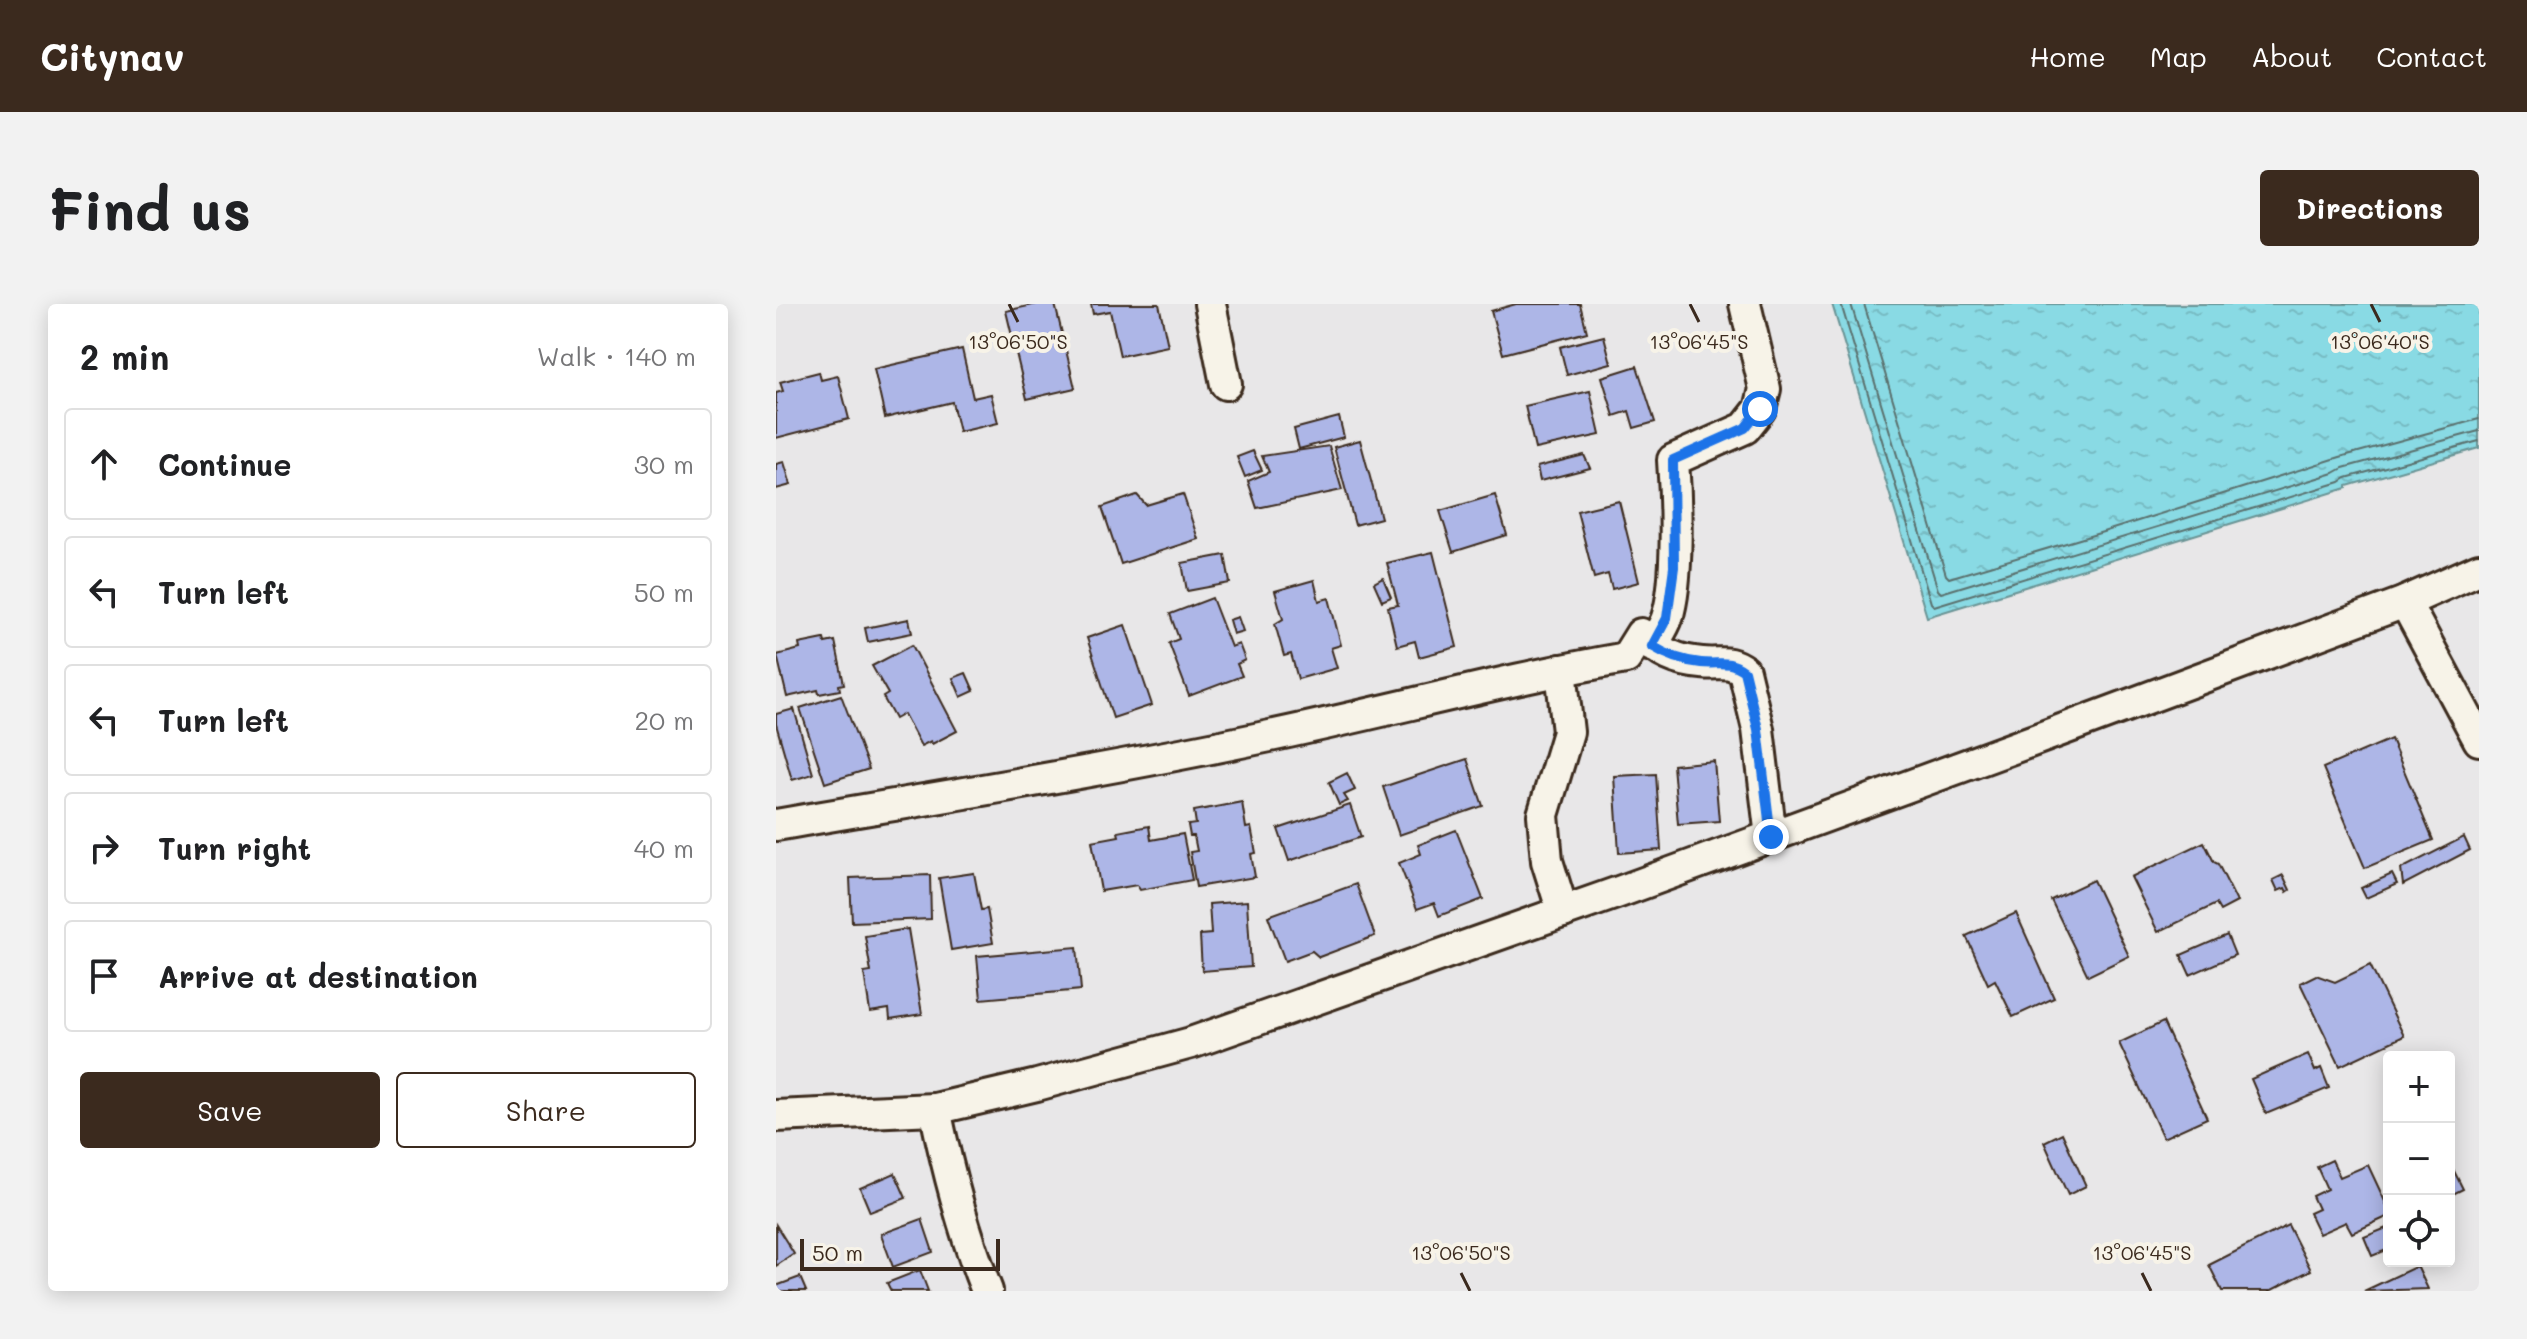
<!DOCTYPE html>
<meta charset="utf-8">
<style>
:root{--surface:#fff;--page:#f2f2f2;--text:#202124;--muted:#757577;--line:#e0e0e0;--accent:#3b2a1e}
body{margin:0;font-family:Mali,sans-serif;background:var(--page);color:var(--text)}
.controls{position:absolute;right:24px;bottom:24px;display:grid;overflow:hidden;border-radius:8px;box-shadow:0 4px 20px #0003}
.controls button{width:72px;height:72px;display:grid;place-items:center;padding:0;border:0;border-bottom:2px solid var(--line);background:var(--surface);color:var(--text);font:40px sans-serif}
.scale{position:absolute;left:24px;bottom:20px;width:200px;box-sizing:border-box;padding-left:8px;border:4px solid #3b2a1e;border-top:0;font-size:22px;line-height:28px;white-space:nowrap;color:#3b2a1e;-webkit-text-stroke:6px #f7f3e8;paint-order:stroke}
.stop{position:absolute;width:24px;height:24px;margin:-18px;border:6px solid #1a73e8;border-radius:50%;background:#fff}
.stop.end{background:#1a73e8;border-color:#fff;box-shadow:0 2px 8px #0008}
.list{margin:0;padding:0;list-style:none}
h2{display:flex;justify-content:space-between;align-items:center;height:104px;margin:0;padding:0 32px;font-size:34px}
h2 small{font-size:26px;font-weight:400;color:var(--muted)}
.list li{display:grid;grid-template-columns:52px 1fr auto;gap:24px;align-items:center;box-sizing:border-box;height:112px;margin:0 16px 16px;padding:0 16px;border:2px solid var(--line);border-radius:8px}
.list b{display:block;font-size:30px;white-space:nowrap}
.list em{font-size:26px;font-style:normal;color:var(--muted)}
.actions{display:flex;gap:16px;padding:24px 32px}
.actions a{flex:1;padding:18px 0;border:2px solid var(--accent);border-radius:8px;text-align:center;font-size:28px;color:var(--accent)}
.actions .main{background:var(--accent);color:#fff}
.icon{flex:none;width:44px;height:44px;fill:none;stroke:currentColor;stroke-width:2;stroke-linecap:round;stroke-linejoin:round}
.map{position:relative;flex:none;width:1703px;height:987px;overflow:hidden;border-radius:8px}
header{display:flex;align-items:center;gap:48px;box-sizing:border-box;height:112px;padding:0 40px;background:var(--accent);color:#fff}
header strong{font-size:38px}
nav{display:flex;gap:44px;margin-inline-start:auto;font-size:28px}
.intro{display:flex;align-items:center;justify-content:space-between;box-sizing:border-box;height:192px;padding:0 48px}
h1{margin:0;font-size:56px}
.button{padding:20px 36px;border-radius:8px;background:var(--accent);color:#fff;font-size:28px;font-weight:700}
main{display:flex;gap:48px;padding:0 48px}
aside{flex:1;background:var(--surface);border-radius:8px;box-shadow:0 4px 20px #0003}
.map>svg:first-child{display:block}
</style>
<header>
<strong>Citynav</strong>
<nav><a>Home</a><a>Map</a><a>About</a><a>Contact</a></nav>
</header>
<div class="intro"><h1>Find us</h1><a class="button">Directions</a></div>
<main>
<aside>
<h2>2 min<small>Walk · 140 m</small></h2>
<ul class="list">
<li><svg class="icon" aria-label="ahead" viewBox="0 0 24 24"><path d="M12 20V5M6 11l6-6 6 6"/></svg><div><b>Continue</b></div><em>30 m</em></li>
<li><svg class="icon" aria-label="left" viewBox="0 0 24 24"><path d="M17 20v-9H6M10 6l-5 5 5 5"/></svg><div><b>Turn left</b></div><em>50 m</em></li>
<li><svg class="icon" aria-label="left" viewBox="0 0 24 24"><path d="M17 20v-9H6M10 6l-5 5 5 5"/></svg><div><b>Turn left</b></div><em>20 m</em></li>
<li><svg class="icon" aria-label="right" viewBox="0 0 24 24"><path d="M7 20v-9h11M14 6l5 5-5 5"/></svg><div><b>Turn right</b></div><em>40 m</em></li>
<li><svg class="icon" aria-label="arrive" viewBox="0 0 24 24"><path d="M6 21V4h12l-3 4 3 4H6"/></svg><div><b>Arrive at destination</b></div></li>
</ul>
<div class="actions"><a class="main">Save</a><a>Share</a></div>
</aside>
<div class="map">
<svg width="1703" height="987" viewBox="0 0 1703 987">
<defs>
<pattern id="water-ripples" width="26" height="14" patternUnits="userSpaceOnUse" patternTransform="scale(2)"><rect width="26" height="14" fill="#89dae4"/><path d="M2 4q2-2 4 0t4 0M15 11q2-2 4 0t4 0" fill="none" stroke="#77bbc3"/></pattern>
</defs>
<rect width="100%" height="100%" fill="#e8e7e8"/>
<filter id="ink" filterUnits="userSpaceOnUse"><feTurbulence type="fractalNoise" baseFrequency=".0125" numOctaves="2"/><feDisplacementMap in="SourceGraphic" scale="16" xChannelSelector="R" yChannelSelector="G"/><feConvolveMatrix kernelMatrix="1 2 1 2 8 2 1 2 1" color-interpolation-filters="sRGB"/></filter>
<g filter="url(#ink)">
<polygon fill="url(#water-ripples)" stroke="#6a9495" stroke-width="2" points="1056,0 1703,0 1703,144 1571,182 1571,184 1151,313"/>
<g fill="none" stroke-linecap="round" stroke-linejoin="round">
<g stroke="#5a706d" stroke-width="2">
<polyline points="1065,0 1155,299 1158,302 1564,178 1570,174 1703,137"/>
<polyline points="1075,0 1162,286 1165,289 1558,169 1567,164 1703,127"/>
<polyline points="1088,0 1170,271 1173,274 1327,228 1564,153 1703,115"/>
</g>
</g>
<g fill="#adb6e7" stroke="#3b2a1e" stroke-width="2">
<polygon points="261,0 279,0 299,84 251,95 230,7"/>
<polygon points="315,0 383,0 392,42 344,52 334,7 317,10"/>
<polygon points="740,0 804,0 811,28 727,50 715,7"/>
<polygon points="828,32 835,59 791,71 784,43"/>
<polygon points="186,45 197,94 215,90 222,119 183,128 176,98 109,114 98,65"/>
<polygon points="861,62 879,118 858,124 853,107 838,112 826,73"/>
<polygon points="43,68 45,76 62,72 73,115 0,134 0,89 7,87 4,78"/>
<polygon points="814,87 824,131 759,145 749,102"/>
<polygon points="563,113 568,133 523,145 518,125"/>
<polygon points="584,136 605,214 579,221 558,143"/>
<polygon points="553,142 566,186 481,204 472,177 493,168 486,152"/>
<polygon points="477,147 486,166 469,173 461,153"/>
<polygon points="808,151 814,164 764,177 761,163"/>
<polygon points="8,158 15,181 0,185 0,160"/>
<polygon points="407,190 422,235 345,260 326,203 361,191 370,201"/>
<polygon points="719,191 731,231 677,248 664,207"/>
<polygon points="843,197 863,278 836,285 832,270 818,274 801,207"/>
<polygon points="657,248 681,343 643,353 639,337 621,342 612,303 622,301 611,259"/>
<polygon points="449,251 454,279 411,287 406,259"/>
<polygon points="607,274 615,293 606,297 598,279"/>
<polygon points="538,276 543,297 553,294 565,341 555,344 561,364 522,375 515,350 508,352 499,320 507,315 499,287"/>
<polygon points="436,294 455,343 463,340 469,356 461,360 466,372 413,392 393,339 403,335 394,310"/>
<polygon points="462,313 467,327 457,330 453,316"/>
<polygon points="133,315 136,329 92,338 89,324"/>
<polygon points="349,321 376,401 337,414 311,334"/>
<polygon points="48,335 49,339 59,337 68,380 63,381 64,386 43,390 42,386 11,393 1,351 24,345 23,340"/>
<polygon points="136,341 181,427 156,440 155,437 145,442 128,410 119,415 107,393 112,390 96,362"/>
<polygon points="190,369 198,387 185,393 177,374"/>
<polygon points="65,391 93,465 49,479 24,404"/>
<polygon points="18,405 37,470 16,476 0,420 0,410"/>
<polygon points="1615,435 1657,536 1589,564 1547,464"/>
<polygon points="691,455 707,502 623,531 607,483"/>
<polygon points="938,457 943,517 902,520 897,461"/>
<polygon points="571,469 579,486 568,491 572,497 563,501 553,478"/>
<polygon points="880,470 885,546 843,549 838,472"/>
<polygon points="466,498 470,524 475,523 480,549 475,550 479,573 420,583 414,548 421,547 418,532 414,532 412,521 420,520 418,507"/>
<polygon points="574,501 585,533 513,557 502,525"/>
<polygon points="373,522 375,536 407,530 416,576 364,586 361,581 325,587 316,537 343,532 342,528"/>
<polygon points="680,526 707,595 663,612 658,599 641,605 623,559 645,550 642,541"/>
<polygon points="1688,533 1694,546 1627,581 1625,565"/>
<polygon points="1428,538 1438,558 1442,560 1461,598 1444,607 1440,600 1382,628 1355,573"/>
<polygon points="198,569 205,606 211,605 217,639 175,646 163,574"/>
<polygon points="1616,570 1621,580 1590,594 1585,584"/>
<polygon points="154,571 155,615 76,618 74,574"/>
<polygon points="1507,571 1514,586 1511,588 1509,584 1502,587 1497,576"/>
<polygon points="1317,576 1353,652 1312,672 1275,596"/>
<polygon points="580,580 599,632 543,653 536,647 509,657 492,612"/>
<polygon points="471,597 475,663 426,667 424,631 435,630 433,600"/>
<polygon points="1240,609 1278,694 1237,713 1219,676 1212,680 1190,632"/>
<polygon points="132,625 146,710 114,715 113,705 94,708 88,669 95,668 89,632"/>
<polygon points="1451,631 1459,651 1414,671 1405,651"/>
<polygon points="301,643 305,686 205,695 201,652"/>
<polygon points="1594,661 1628,732 1564,762 1524,679 1540,671 1559,678"/>
<polygon points="1387,718 1431,814 1387,834 1343,739"/>
<polygon points="1532,750 1539,767 1545,764 1553,784 1490,810 1475,775"/>
<polygon points="1286,829 1310,882 1292,891 1268,838"/>
<polygon points="1556,856 1564,873 1592,861 1613,906 1613,912 1576,929 1570,918 1543,930 1533,909 1542,905 1536,892 1551,885 1541,863"/>
<polygon points="1673,857 1687,885 1673,892"/>
<polygon points="119,869 130,894 94,908 84,884"/>
<polygon points="146,915 157,948 117,963 105,930"/>
<polygon points="0,921 18,950 0,962"/>
<polygon points="1512,921 1535,966 1494,987 1446,987 1433,961"/>
<polygon points="1613,923 1613,945 1596,952 1588,933"/>
<polygon points="1641,962 1652,985 1588,987"/>
<polygon points="144,966 152,987 115,987 111,979"/>
<polygon points="24,973 30,987 0,987 0,982"/>
</g>
<g fill="none" stroke-linecap="round" stroke-linejoin="round">
<g stroke="#3b2a1e" stroke-width="36">
<g id="minor">
<polyline points="434,0 450,80"/>
<polyline points="1629,298 1703,436"/>
<path d="M876,342C881,333 888,323 891,314C903,277 900,196 897,156L969,124L984,105L989,85L969,0"/>
<polyline points="785,366 792,428 767,511 771,557 787,608"/>
<path d="M0,521C163,493 327,467 489,433C610,408 729,375 850,354L865,330C883,349 901,357 926,359C945,361 952,355 968,367L982,425L995,533"/>
<path d="M159,805C172,868 187,927 211,987"/>
<polyline points="0,812 159,805 261,781 415,739 843,588 1264,434 1629,298 1703,265"/>
</g>
</g>
<use href="#minor" stroke="#f7f3e8" stroke-width="30"/>
</g>
</g>
<g fill="none" stroke-linecap="round" stroke-linejoin="round" filter="url(#ink)">
<path stroke="#1a73e8" stroke-width="10" d="M984,105L969,124L897,156L898,263L891,314L876,342C892,352 906,357 925,359C944,361 951,355 968,367L982,425L995,533"/>
</g>
<path fill="none" stroke="#3b2a1e" stroke-width="3" d="M233,0L242,18M914,0L923,18M1595,0L1604,18M685,969L694,987M1366,969L1375,987"/>
<g font-size="20" text-anchor="middle" fill="#3b2a1e" stroke="#f7f3e8" stroke-width="8" stroke-linejoin="round" paint-order="stroke">
<text x="242" y="45">13°06'50"S</text>
<text x="923" y="45">13°06'45"S</text>
<text x="1604" y="45">13°06'40"S</text>
<text x="685" y="956">13°06'50"S</text>
<text x="1366" y="956">13°06'45"S</text>
</g>
</svg>
<div class="controls">
<button>+</button>
<button>−</button>
<button><svg class="icon" aria-label="locate" viewBox="0 0 24 24"><circle cx="12" cy="12" r="6"/><path d="M12 2v4M12 18v4M2 12h4M18 12h4"/></svg></button>
</div>
<div class="scale">50 m</div>
<div class="stop" style="left:984px;top:105px"></div>
<div class="stop end" style="left:995px;top:533px"></div>
</div>
</main>
